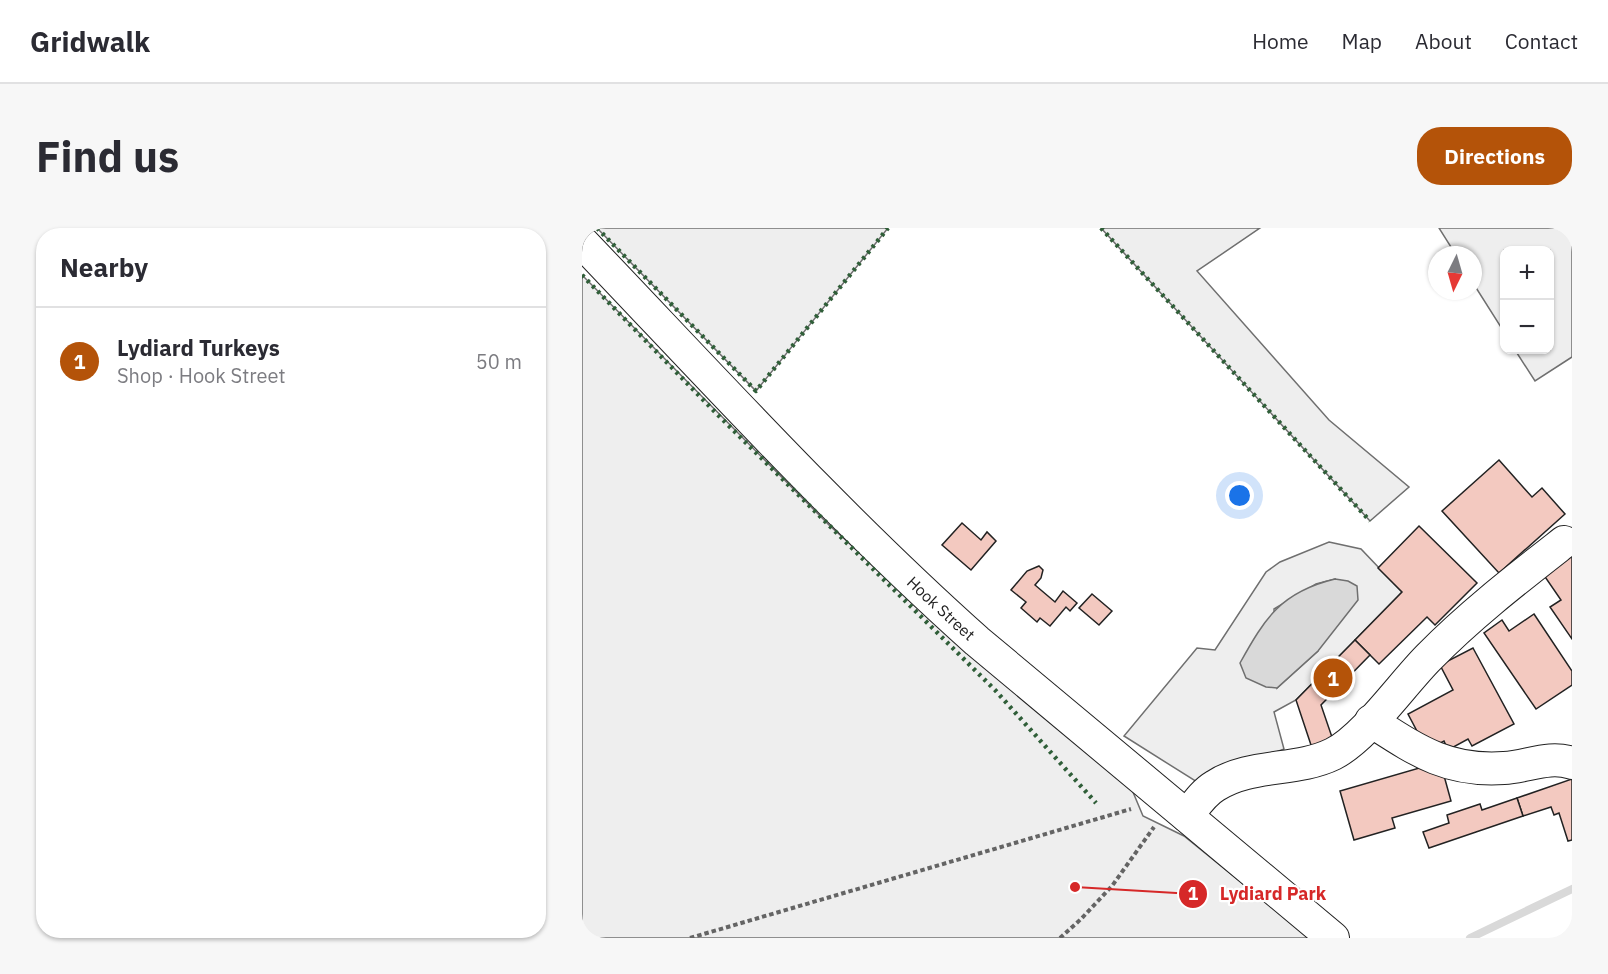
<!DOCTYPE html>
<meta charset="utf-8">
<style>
:root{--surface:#fff;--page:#f7f7f7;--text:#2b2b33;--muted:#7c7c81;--line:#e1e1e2;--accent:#b45309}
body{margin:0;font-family:"IBM Plex Sans",sans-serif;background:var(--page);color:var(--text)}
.controls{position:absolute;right:18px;top:18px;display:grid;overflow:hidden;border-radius:12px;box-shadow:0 2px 4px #0004}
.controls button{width:54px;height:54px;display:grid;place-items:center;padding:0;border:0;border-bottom:2px solid var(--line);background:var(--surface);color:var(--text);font:30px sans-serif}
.compass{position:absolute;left:846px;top:18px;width:54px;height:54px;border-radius:50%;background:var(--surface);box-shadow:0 2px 4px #0004;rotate:185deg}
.you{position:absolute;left:658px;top:268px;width:21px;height:21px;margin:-15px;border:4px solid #fff;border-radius:50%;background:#1a73e8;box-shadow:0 0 0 9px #1a73e833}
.badge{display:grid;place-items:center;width:39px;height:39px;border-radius:50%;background:var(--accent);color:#fff;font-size:20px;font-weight:700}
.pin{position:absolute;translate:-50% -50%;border:3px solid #fff;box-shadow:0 2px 6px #0006}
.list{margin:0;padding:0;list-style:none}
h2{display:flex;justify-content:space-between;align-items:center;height:78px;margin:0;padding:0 24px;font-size:26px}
h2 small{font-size:20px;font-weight:400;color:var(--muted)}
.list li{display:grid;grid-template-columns:39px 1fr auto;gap:18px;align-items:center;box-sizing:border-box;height:108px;padding:0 24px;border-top:2px solid var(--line)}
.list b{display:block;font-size:22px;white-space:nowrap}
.list p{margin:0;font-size:20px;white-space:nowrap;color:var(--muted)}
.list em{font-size:20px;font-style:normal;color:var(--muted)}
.map{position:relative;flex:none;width:990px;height:710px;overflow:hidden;border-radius:24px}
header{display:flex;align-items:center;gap:36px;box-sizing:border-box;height:84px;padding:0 30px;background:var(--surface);border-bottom:2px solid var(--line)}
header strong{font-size:28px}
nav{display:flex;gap:33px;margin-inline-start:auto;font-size:21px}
.intro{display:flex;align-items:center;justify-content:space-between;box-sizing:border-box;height:144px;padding:0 36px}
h1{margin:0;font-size:42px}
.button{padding:15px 27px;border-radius:24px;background:var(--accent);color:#fff;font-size:21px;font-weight:700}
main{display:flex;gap:36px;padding:0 36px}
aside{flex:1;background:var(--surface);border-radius:24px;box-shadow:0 2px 4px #0004}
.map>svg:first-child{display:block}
</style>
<header>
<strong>Gridwalk</strong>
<nav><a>Home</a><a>Map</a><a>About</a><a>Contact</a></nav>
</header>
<div class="intro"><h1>Find us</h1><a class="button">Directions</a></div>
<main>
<aside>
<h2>Nearby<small></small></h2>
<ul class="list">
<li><span class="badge">1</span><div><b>Lydiard Turkeys</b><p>Shop · Hook Street</p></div><em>50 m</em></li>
</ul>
</aside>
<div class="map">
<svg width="990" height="710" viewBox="0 0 990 710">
<rect width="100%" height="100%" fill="#fff"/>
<g fill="#eee" stroke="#6f6f6f" stroke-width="1.5" fill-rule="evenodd">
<polygon points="15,0 306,0 174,163"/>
<polygon points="519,0 678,0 615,43 747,192 827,259 788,293"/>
<polygon points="857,0 990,0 990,129 953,153 933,122 968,122 968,22 922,22 922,104 891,55 891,27 874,27"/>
<polygon points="0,47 248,298 386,421 548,557 561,588 602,608 728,710 0,710"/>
<path d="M747,314L779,321L820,364L714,472L692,484L702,521L615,554L542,508L615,420L633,422L684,344L698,334ZM753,351L736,423L695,460L692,381L734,356Z"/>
</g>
<path fill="#d9d9d9" stroke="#6f6f6f" stroke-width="1.5" d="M753,351L766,353L775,358L776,372L736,423L695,460L684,459L664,450L658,435C683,390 699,364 753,351Z"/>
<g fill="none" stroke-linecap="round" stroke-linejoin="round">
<polyline stroke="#d9d9d9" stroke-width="8" points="888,710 990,661"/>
</g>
<g fill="#f3c9c0" stroke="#222" stroke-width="1.5">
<polygon points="917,232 950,269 960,260 983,286 917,345 860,283"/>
<polygon points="380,295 399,312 405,304 414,313 389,342 360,317"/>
<polygon points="837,298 895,355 853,397 845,389 797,436 773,412 820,364 796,340"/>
<polygon points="990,322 990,411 968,379 979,372 959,343"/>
<polygon points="457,338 461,342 459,350 453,357 473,374 481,363 495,375 488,383 484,379 468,398 458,390 455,394 439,380 444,374 429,362 445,343"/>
<polygon points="510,366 530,383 517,397 497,380"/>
<polygon points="952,386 990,443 990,457 954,481 902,405 920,392 927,403"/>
<polygon points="773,412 788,427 739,477 752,515 731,523 714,472"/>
<polygon points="891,420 932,496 890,518 886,511 866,522 862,513 845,522 826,486 871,462 858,437"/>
<polygon points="851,536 861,544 869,573 810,590 813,600 772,612 758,563"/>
<polygon points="990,551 990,612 986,613 977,585 972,587 969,579 941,588 935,570"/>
<polygon points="935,570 941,588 847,620 841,604 867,595 865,587 898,576 900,582"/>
</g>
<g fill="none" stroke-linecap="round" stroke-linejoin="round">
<g stroke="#222" stroke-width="34">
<g id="minor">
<path id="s1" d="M0,14C129,149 255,288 395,413L751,710"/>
<path d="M789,493C834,522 865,544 922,540C945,539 967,527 990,535"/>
<path d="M605,588C613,578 621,565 633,558C668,535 714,544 751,526C783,510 820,456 847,429C888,387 936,350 982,314"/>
</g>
</g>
<g stroke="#646464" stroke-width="4" stroke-dasharray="4.5 3" stroke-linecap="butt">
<polyline points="108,710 549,581"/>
<polyline points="478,710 499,691 530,658 572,599"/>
</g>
<use href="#minor" stroke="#fff" stroke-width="32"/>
<g stroke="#2f5e38" stroke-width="4.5" stroke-dasharray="3 4.5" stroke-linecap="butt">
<polyline points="15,0 174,163 306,0"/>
<polyline points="519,0 788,293"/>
<polyline points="0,47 134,185 413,462 514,575"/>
</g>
</g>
<g text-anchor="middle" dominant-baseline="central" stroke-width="4.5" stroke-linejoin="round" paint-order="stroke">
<g font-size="16" fill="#222" stroke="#fff">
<text stroke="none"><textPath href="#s1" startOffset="513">Hook Street</textPath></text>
</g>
</g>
<path fill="none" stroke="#d62828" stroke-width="2" d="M493 659L611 666"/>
<g fill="#d62828" stroke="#fff" stroke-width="2">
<circle cx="493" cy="659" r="6"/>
<circle cx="611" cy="666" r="15"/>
</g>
<g font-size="18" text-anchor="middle" font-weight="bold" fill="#fff">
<text x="611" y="672">1</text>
</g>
<g font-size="18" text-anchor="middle" font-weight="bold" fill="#d62828" stroke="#fff" stroke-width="4.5" stroke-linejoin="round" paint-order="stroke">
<text x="691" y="672">Lydiard Park</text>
</g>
</svg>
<div class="controls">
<button>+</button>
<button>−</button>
</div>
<svg class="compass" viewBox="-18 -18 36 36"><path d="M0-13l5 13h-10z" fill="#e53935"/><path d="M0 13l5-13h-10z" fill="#7c7c81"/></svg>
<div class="you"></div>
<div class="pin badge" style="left:751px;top:450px">1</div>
</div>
</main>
